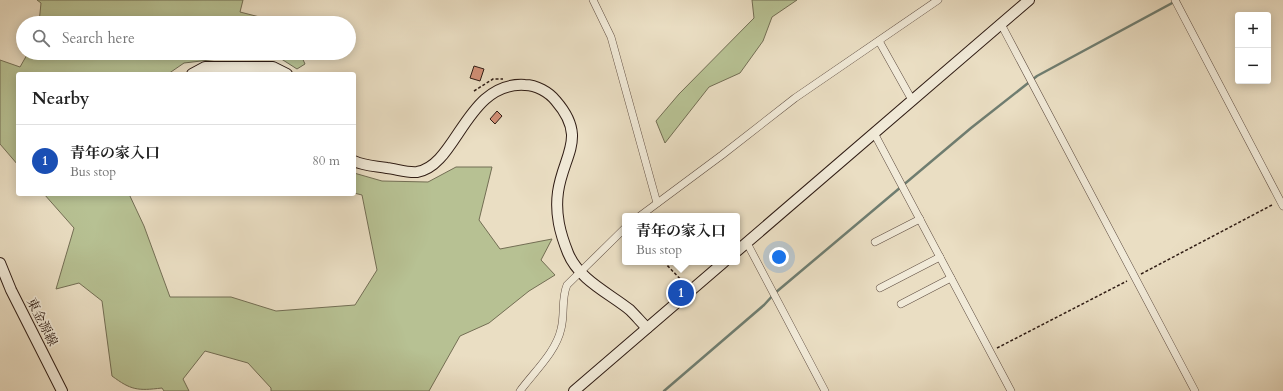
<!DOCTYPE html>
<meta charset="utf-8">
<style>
:root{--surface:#fff;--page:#f2f2f2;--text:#222;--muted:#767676;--line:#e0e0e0;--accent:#8f2418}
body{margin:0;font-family:Cardo,"Noto Serif JP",serif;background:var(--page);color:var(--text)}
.controls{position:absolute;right:12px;top:12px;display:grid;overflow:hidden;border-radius:4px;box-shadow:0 2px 10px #0003}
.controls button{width:36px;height:36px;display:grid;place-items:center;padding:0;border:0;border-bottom:1px solid var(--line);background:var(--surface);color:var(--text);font:20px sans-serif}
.you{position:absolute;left:779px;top:257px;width:14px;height:14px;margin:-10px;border:3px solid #fff;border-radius:50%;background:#1a73e8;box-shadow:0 0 0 6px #1a73e833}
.badge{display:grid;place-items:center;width:26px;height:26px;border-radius:50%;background:var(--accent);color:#fff;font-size:13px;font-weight:700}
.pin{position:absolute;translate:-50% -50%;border:2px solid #fff;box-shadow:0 1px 4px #0006}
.popup{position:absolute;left:622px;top:213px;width:118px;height:52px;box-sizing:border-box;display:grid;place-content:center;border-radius:4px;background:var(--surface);filter:drop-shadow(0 1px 3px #0005);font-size:13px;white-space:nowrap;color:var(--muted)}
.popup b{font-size:15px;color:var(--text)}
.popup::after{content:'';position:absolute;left:50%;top:100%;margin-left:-8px;border:8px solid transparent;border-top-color:var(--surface)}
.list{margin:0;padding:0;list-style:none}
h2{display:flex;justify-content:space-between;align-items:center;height:52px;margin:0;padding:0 16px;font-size:17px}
h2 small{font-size:13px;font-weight:400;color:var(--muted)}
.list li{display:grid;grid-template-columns:26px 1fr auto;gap:12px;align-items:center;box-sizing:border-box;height:72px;padding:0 16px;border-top:1px solid var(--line)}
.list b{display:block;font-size:15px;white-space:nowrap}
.list p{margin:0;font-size:13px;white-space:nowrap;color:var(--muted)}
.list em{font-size:13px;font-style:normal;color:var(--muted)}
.icon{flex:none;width:22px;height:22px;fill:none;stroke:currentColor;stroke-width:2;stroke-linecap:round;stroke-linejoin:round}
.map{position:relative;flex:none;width:1283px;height:391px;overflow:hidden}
.search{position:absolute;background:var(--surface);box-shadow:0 2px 10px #0003;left:16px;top:16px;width:340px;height:44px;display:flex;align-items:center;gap:10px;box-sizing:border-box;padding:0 14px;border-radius:22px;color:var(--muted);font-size:15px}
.panel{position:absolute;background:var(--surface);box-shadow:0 2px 10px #0003;left:16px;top:72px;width:340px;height:124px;border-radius:4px}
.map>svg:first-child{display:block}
</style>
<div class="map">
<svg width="1283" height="391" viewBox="0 0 1283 391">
<rect width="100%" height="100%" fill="#eadec3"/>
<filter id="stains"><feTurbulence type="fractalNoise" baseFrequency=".005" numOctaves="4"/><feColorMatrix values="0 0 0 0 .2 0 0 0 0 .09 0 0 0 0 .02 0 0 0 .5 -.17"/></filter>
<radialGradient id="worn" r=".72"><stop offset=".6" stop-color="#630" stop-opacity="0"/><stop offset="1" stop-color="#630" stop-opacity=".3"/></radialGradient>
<g fill="#b7c193" stroke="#736e54">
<polygon points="37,0 243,0 240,12 283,23 39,23 41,3"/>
<polygon points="752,0 797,0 772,17 763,41 740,73 709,87 665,143 656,121 679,94 754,18"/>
<polygon points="28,53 270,53 184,63 168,74 18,74 18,165 0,144 0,60 20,67"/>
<polygon points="272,53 300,53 305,64 297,69"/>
<path d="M456,167H492L479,220L500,249L552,239L541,260L555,275L529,291L489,323L460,336L429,391H271V388L248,363L205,351L183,379L189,391H164L162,388C137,391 131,390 112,376L102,301L79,283L56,289L74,228L44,194H129L144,226L170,297H231L276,311L355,305L377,270L362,195L354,193V173L382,181L428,182Z"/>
</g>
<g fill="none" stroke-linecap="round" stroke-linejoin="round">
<polyline stroke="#6f7d70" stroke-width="2.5" points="664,391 764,305 775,293 971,128 1037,76 1176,1"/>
</g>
<g fill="#d39077" stroke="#2f1c14">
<polygon points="474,66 484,69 480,81 470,78"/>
<polygon points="497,111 502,116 495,124 490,119"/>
</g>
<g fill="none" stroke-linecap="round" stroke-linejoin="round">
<g stroke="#5e4c40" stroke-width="8">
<g id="street">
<polyline points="593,0 611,37 657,203"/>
<polyline points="1175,0 1283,206"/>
<polyline points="1001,24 1195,391"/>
<polyline points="879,41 912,100"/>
<polyline points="874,133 1011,391"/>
<polyline points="640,216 722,155 795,98 938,0"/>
<polyline points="875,242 920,219"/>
<polyline points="747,243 825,391"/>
<polyline points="880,288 940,257"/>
<polyline points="901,304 951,278"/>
<path d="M520,391C534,372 556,352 561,329C565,314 561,299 567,285L625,228"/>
</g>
</g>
<g stroke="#2f1c14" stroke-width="12">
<g id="secondary">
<polyline points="192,74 205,67 273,67 287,74"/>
<path d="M354,161C364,166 376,166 387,168C396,169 408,173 417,172C457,166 466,81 525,85C536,85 549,92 556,101C588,138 563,155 558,192C555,214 560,233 568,253C579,280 609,293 630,310C636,316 641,322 647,328"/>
<polyline points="737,251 1029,0"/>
<polyline points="0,263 11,290 62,391"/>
<polyline points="574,391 724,262"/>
</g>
</g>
<g stroke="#2f1c14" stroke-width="1.5" stroke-dasharray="3 2" stroke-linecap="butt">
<polyline points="474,91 493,79 503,79"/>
<polyline points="664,262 685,284"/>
<polyline points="1141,274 1272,205"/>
<polyline points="997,348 1127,281"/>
</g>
<use href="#street" stroke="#f1ead8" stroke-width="7"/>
<use href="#secondary" stroke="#f1ead8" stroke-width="10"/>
</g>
<g text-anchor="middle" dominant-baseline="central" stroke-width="3.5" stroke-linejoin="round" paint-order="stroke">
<g font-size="13" fill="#2f1c14" stroke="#f1ead8">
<text transform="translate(42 322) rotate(63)">東金源線</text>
</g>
</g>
<rect width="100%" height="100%" filter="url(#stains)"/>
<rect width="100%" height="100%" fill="url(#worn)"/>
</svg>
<div class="controls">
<button>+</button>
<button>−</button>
</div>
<div class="you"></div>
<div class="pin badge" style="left:681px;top:293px;background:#1a4fb4">1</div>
<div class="popup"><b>青年の家入口</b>Bus stop</div>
<div class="search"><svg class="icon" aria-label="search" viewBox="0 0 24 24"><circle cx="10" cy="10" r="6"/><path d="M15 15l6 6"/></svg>Search here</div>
<section class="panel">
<h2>Nearby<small></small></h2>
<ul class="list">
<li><span class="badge" style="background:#1a4fb4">1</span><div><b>青年の家入口</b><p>Bus stop</p></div><em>80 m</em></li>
</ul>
</section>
</div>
